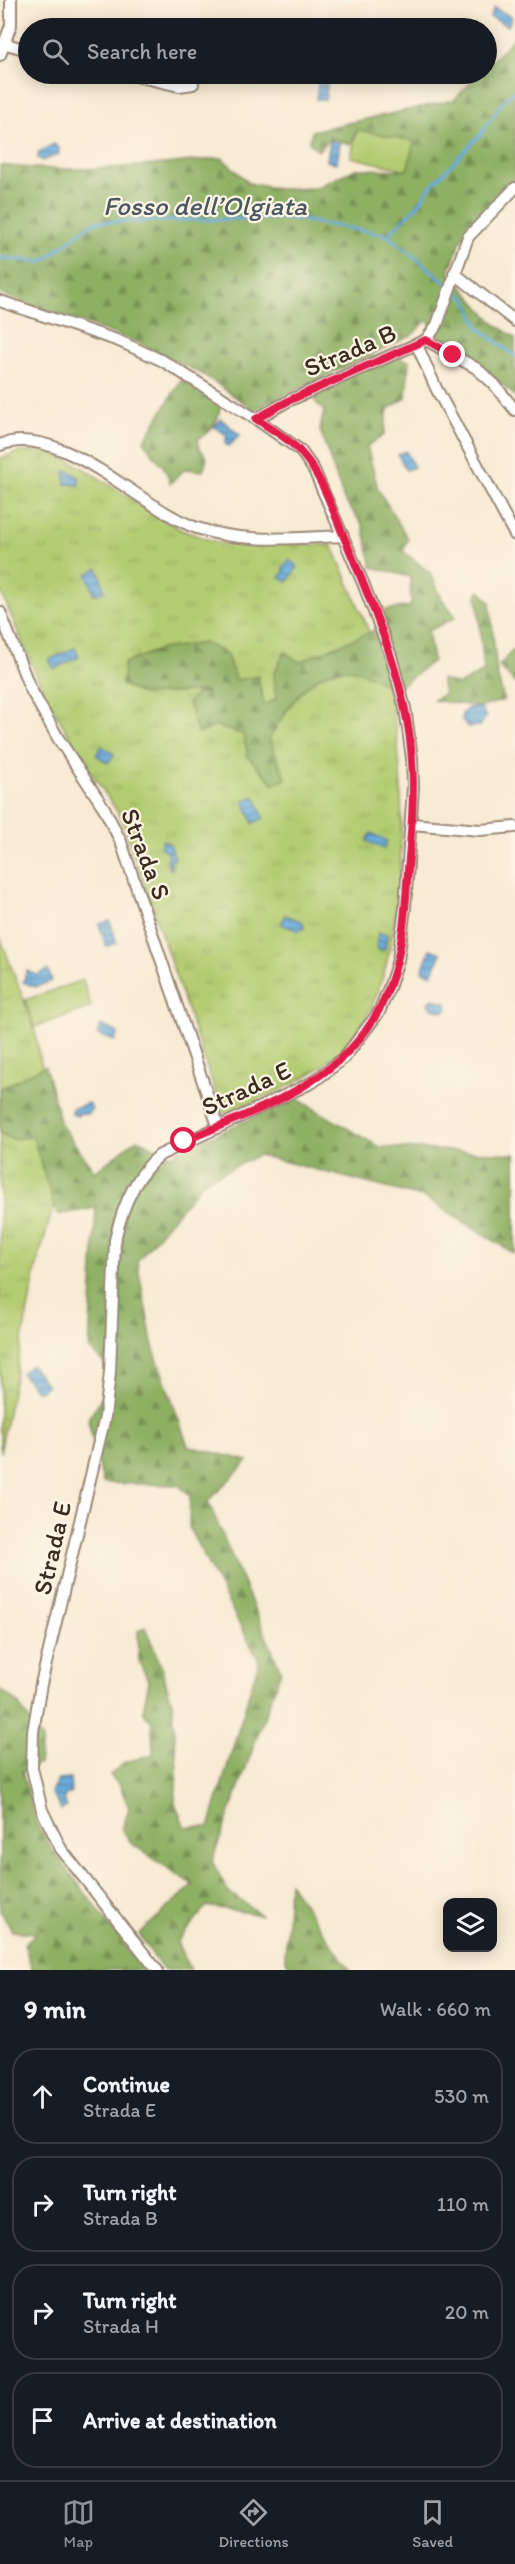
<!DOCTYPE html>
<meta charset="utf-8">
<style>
:root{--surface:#171b24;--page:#242831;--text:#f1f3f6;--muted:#9ea1a6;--line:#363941;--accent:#8c9099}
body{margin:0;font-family:Itim,sans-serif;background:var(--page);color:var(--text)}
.controls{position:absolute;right:18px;bottom:18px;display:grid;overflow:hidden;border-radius:12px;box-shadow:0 3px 15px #0003}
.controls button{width:54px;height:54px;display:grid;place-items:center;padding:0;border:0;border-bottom:2px solid var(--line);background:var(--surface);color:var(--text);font:30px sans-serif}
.stop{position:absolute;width:18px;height:18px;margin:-14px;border:4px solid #e11d48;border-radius:50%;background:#fff}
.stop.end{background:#e11d48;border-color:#fff;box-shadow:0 2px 6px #0008}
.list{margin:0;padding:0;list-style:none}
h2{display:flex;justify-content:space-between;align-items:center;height:78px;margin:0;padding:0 24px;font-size:26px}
h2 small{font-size:20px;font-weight:400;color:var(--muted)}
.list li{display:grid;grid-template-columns:39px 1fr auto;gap:18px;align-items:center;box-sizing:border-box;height:96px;margin:0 12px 12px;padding:0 12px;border:2px solid var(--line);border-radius:24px}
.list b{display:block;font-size:22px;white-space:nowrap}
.list p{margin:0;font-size:20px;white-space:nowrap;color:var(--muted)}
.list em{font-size:20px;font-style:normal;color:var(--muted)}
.icon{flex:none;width:33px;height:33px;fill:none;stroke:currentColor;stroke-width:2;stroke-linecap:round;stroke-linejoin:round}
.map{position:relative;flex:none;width:515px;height:1970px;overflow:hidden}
.search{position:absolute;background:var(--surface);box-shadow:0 3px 15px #0003;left:18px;right:18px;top:18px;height:66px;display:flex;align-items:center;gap:15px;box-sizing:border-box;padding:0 21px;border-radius:33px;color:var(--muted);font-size:22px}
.sheet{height:510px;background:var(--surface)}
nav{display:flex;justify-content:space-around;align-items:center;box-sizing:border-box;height:84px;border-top:2px solid var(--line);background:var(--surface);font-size:16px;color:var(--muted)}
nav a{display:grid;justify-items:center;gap:3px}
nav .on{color:var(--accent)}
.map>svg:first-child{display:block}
</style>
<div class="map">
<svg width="515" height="1970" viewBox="0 0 515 1970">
<defs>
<pattern id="grass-tufts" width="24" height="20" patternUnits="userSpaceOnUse" patternTransform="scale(1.5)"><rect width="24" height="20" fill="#b3cc71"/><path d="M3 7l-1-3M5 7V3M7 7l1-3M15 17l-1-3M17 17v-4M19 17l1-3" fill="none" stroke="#9baf61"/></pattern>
<pattern id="forest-firs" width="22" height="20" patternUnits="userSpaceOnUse" patternTransform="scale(1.5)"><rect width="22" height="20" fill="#8eb063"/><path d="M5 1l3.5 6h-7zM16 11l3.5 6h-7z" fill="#758f51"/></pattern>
<pattern id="water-rules" width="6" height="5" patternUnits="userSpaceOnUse" patternTransform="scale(1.5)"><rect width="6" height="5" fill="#67abdc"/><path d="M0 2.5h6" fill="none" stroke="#568bb2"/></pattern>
</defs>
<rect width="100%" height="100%" fill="#fcf5e5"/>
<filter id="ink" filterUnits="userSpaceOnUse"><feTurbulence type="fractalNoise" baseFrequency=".0167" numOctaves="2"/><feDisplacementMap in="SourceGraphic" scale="12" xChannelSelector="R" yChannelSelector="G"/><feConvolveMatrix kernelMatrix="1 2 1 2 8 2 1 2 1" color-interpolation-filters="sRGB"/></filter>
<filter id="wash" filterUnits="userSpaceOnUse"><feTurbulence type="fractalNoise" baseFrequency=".008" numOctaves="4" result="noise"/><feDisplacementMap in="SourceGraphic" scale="24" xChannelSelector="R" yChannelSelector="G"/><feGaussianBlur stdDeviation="1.35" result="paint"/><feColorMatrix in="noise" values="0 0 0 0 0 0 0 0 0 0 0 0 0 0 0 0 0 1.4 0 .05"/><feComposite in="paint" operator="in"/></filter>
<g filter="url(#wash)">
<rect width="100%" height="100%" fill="#f8ead3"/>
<g fill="url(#grass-tufts)" stroke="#777b48" stroke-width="1.5">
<path d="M47,451L78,465L181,530L219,543L332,545C352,592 375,639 388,689C409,771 408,936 369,1012C363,1026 349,1041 339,1052C313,1079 258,1101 223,1114L121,817L82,758L43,691L2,594L0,588V458L20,452Z"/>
<polygon points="0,937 34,1027 63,1173 37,1264 0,1453"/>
</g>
<g fill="url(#forest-firs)" stroke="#646d40" stroke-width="1.5">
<path d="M515,37V178L462,238L449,272L494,323L515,338V396L452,340L442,338L427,320L411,336L254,410L204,375L140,343L0,294V165C74,174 148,166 222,158L249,183L278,189L315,188L356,169L407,170L414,142L357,130L351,144L330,138L318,151L309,142L312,131L454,100L479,74H486L487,66Z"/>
<path d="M372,357H396L409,361L406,398L388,409L384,435L367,446L378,489L408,539L403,551L431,574L442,599L456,617L428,631L433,661L396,689C385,684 360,669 349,669C310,668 286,710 269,739L286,779L274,784L248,757L244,735L216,726L198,734L188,703L196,694L207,691L143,695L122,685L124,663L161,649L204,643L226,653L236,680L258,676L264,705L276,699L274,673L285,652L299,662L373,631L386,610L411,606L410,577L372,567L363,525L344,500L320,430L324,411L314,400Z"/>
<path d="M181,380L221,399C220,418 215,429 198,439L199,447L207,458L203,471L185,469L170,483C164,460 154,460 144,441Z"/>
<polygon points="480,591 490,602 497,674 504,700 482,707 433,700 444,694 441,679 459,685 484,671 477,594"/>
<polygon points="513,650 515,653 515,683 499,666"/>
<polygon points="45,1066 61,1125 95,1172 137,1139 170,1155 296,1098 379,1147 515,1154 515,1254 426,1198 259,1155 204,1181 137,1261 153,1347 188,1446 248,1461 208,1501 281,1671 212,1861 228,1892 262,1915 207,1906 177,1942 190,1970 163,1970 139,1934 193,1885 132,1844 122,1829 129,1808 120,1786 110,1775 125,1762 153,1755 152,1722 143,1711 149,1681 139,1662 138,1631 145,1627 160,1663 173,1706 177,1770 175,1803 185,1827 209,1827 259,1661 189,1528 190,1495 178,1485 103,1483 88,1420 115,1375 89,1348 96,1208 57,1215 33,1137 12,1139 0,1133 0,1089"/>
<polygon points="0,1689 17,1702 42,1739 39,1764 22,1772 37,1824 52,1849 144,1970 32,1970 24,1944 36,1933 12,1931 0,1910"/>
<polygon points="289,1883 350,1970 291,1970 285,1958"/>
</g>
<g fill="#b3cc71" stroke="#777b48" stroke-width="1.5">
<polygon points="357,130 414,141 407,170 351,157"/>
<polygon points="83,980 91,1007 34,1027 25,1000"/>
</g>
<g fill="url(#water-rules)" stroke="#516a7d" stroke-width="1.5">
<polygon points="494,8 512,17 508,26 490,17"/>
<polygon points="319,79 328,81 325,100 316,99"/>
<polygon points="330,140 340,143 337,163 327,161"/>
<polygon points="54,144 59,148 59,154 43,161 38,158 38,153"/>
<polygon points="221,419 240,435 229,446 225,444 227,435 214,427"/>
<polygon points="406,451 414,467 406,470 398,455"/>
<polygon points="67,470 79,477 79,485 65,484 65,473"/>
<polygon points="289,560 298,567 287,582 280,577 285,570 283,568"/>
<polygon points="98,568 105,591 95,594 87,574"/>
<polygon points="75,648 79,657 54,669 49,660"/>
<polygon points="480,707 486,717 480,726 468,727 462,721 462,714 468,708"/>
<polygon points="102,746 114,754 108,763 96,755"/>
<polygon points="255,796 264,818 253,823 244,801"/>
<polygon points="371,833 387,841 384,849 367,841"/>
<polygon points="163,840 170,844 175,858 170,862 172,868 170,870 167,860 169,853 160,847"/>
<polygon points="285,915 303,922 304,928 299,931 281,924"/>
<polygon points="110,921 117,943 106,946 99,924"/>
<polygon points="378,933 387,934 385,949 381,951 376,948"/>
<polygon points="430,949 441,953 432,975 422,971"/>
<polygon points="48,970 52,981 35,987 23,982 27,971 37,975"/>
<polygon points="432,999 447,1003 447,1010 443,1012 430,1007 428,1003"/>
<polygon points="101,1025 118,1033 115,1041 97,1034"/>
<polygon points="87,1103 90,1104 92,1110 87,1114 80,1113 77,1116 71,1113 72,1108 79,1107"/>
<polygon points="31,1365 47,1385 38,1392 21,1373"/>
<polygon points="70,1779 71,1794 66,1794 64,1799 67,1807 61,1810 51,1792 58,1780"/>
</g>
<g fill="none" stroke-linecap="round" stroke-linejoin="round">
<g stroke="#67abdc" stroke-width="3">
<polyline points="388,235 419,204 430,187 481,134 502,103 515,91"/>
<polyline points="0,258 42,262 94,222 290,218 387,235 448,284"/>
<polyline points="453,289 467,300 479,328 515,356"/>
</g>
</g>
</g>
<g filter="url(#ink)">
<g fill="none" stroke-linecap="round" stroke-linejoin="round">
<g stroke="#9a8a78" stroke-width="14">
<g id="street">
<polyline points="6,44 28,50"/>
<polyline points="0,55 11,25 11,0"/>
<polyline points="127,74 179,86 193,84 192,74"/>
<polyline points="160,81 183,74"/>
<polyline points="454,273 515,321"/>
<path d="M0,301L119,341L163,361L256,419L300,450L314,470L363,583L391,656L405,708L412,758L413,787L405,908L398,960L389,988L379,1012L344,1058L313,1082L160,1155C134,1176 122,1208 115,1240L110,1372L105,1417L41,1684L33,1732L32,1768L42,1810L61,1849L157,1970"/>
<polyline points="426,340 476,368 494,384 515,410"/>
<polyline points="417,345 436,388 515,535"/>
<polyline points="256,419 290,400 426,340 437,325 468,237 515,188"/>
<path d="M0,445C61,421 141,509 197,528C244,544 295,538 343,536"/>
<polyline points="0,612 30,688 58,738 104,808 121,842 218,1126"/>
<polyline points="411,824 480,830 515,827"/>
</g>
</g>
<use href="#street" stroke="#fff" stroke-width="10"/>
</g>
</g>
<g fill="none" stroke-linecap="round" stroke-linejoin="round" filter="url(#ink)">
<path stroke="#e11d48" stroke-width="8" d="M184,1141C250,1112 324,1090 367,1029C398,986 404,934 407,883C410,842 415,801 412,760C407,684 376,614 347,544C334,515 324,479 303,455C291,440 273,430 256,419L290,400L426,340L453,355"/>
</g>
<g text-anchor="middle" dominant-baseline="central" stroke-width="4.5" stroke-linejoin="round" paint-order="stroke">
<g font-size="26" fill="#3b2a1e" stroke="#fcf5e5">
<text transform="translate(350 350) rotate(-23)">Strada B</text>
<text transform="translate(146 854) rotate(69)">Strada S</text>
<text transform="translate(246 1088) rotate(-25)">Strada E</text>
<text transform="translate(52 1548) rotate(-77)">Strada E</text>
</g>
<g font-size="27" font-style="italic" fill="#4a5760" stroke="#fcf5e5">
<text x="205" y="205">Fosso dell’Olgiata</text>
</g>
</g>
</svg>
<div class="controls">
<button><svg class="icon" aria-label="layers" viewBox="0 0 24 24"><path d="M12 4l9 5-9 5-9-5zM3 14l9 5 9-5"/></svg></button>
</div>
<div class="stop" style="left:184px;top:1141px"></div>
<div class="stop end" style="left:453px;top:355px"></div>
<div class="search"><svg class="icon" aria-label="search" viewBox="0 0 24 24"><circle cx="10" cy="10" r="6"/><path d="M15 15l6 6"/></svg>Search here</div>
</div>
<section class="sheet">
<h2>9 min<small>Walk · 660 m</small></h2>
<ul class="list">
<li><svg class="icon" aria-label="ahead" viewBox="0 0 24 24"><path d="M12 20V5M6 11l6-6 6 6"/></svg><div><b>Continue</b><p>Strada E</p></div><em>530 m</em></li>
<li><svg class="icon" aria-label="right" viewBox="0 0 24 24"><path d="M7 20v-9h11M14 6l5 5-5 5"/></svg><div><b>Turn right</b><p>Strada B</p></div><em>110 m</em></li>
<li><svg class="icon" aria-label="right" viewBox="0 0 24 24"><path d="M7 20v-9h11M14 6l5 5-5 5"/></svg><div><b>Turn right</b><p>Strada H</p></div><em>20 m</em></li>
<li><svg class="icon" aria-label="arrive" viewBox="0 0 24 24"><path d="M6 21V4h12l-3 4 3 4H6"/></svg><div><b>Arrive at destination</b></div></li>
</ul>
</section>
<nav>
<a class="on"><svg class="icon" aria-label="map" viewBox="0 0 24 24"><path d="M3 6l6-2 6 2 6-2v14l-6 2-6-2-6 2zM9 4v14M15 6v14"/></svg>Map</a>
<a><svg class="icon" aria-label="directions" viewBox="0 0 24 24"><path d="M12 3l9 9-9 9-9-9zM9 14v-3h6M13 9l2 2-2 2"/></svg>Directions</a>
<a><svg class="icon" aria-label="saved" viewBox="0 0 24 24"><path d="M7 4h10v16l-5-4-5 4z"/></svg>Saved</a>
</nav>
